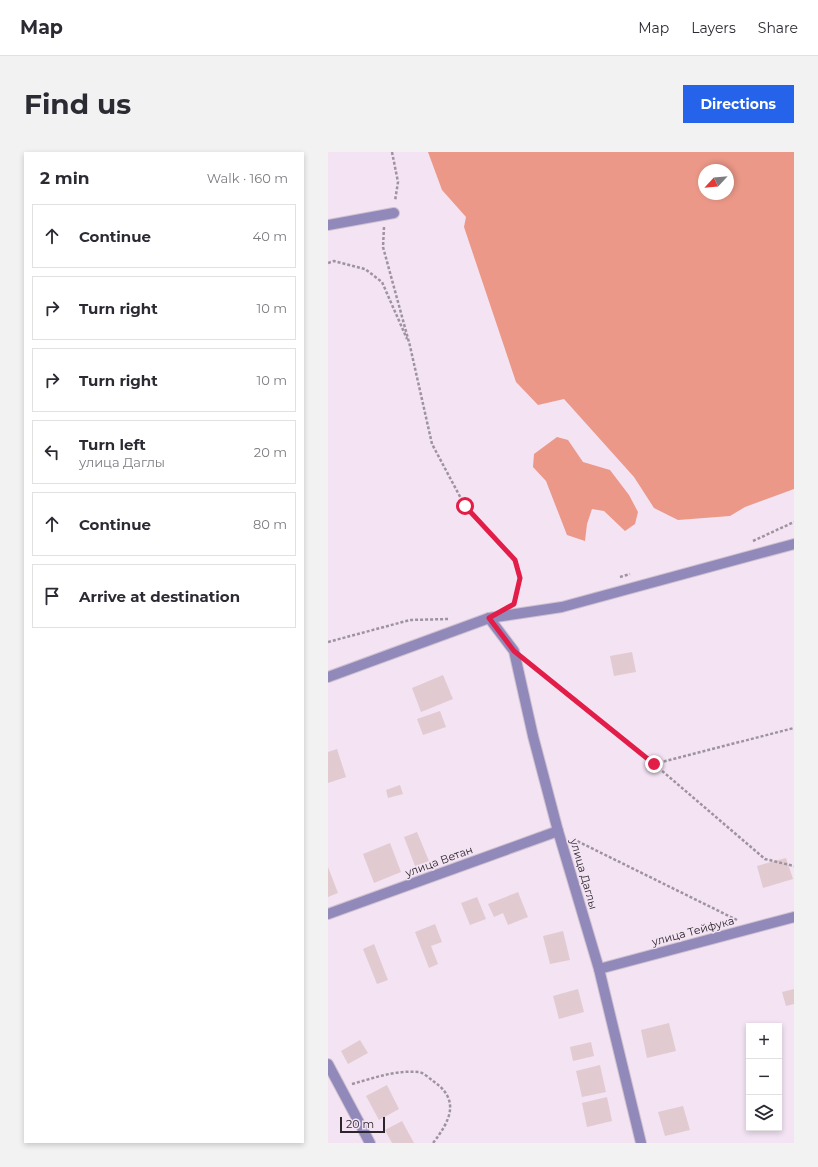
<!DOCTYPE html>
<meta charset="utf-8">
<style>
:root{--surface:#fff;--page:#f2f2f3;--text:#2b2b33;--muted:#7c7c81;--line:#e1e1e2;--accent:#2563eb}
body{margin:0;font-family:Montserrat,sans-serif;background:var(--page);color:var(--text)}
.controls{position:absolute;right:12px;bottom:12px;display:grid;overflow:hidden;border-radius:0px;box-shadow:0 2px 6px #0003}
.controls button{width:36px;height:36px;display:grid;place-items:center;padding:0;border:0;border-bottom:1px solid var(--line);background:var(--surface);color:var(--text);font:20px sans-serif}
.compass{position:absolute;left:370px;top:12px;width:36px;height:36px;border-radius:50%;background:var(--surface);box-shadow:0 2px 6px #0003;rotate:244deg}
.scale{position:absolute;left:12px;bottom:10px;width:45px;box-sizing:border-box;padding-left:4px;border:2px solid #2c262c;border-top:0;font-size:11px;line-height:14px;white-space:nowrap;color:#2c262c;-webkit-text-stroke:3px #f3e3f3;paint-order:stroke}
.stop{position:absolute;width:12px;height:12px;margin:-9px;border:3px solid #e11d48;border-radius:50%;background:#fff}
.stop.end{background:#e11d48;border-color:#fff;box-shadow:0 1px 4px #0008}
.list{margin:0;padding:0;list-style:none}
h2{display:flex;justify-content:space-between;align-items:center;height:52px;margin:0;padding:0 16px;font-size:17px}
h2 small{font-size:13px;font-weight:400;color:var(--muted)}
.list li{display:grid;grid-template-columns:26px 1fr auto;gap:12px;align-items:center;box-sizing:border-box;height:64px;margin:0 8px 8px;padding:0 8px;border:1px solid var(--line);border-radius:0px}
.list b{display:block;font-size:15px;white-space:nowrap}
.list p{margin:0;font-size:13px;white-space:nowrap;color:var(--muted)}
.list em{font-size:13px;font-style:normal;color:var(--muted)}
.icon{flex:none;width:22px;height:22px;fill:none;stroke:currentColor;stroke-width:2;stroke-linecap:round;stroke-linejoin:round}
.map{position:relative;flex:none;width:466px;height:991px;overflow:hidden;border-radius:0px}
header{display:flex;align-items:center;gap:24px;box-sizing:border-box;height:56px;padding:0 20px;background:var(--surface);border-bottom:1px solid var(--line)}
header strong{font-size:19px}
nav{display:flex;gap:22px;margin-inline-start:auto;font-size:14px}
.intro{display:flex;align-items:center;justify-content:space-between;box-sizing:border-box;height:96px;padding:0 24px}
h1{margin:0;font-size:28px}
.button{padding:10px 18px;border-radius:0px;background:var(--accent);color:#fff;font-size:14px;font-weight:700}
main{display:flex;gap:24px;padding:0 24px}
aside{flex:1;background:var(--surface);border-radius:0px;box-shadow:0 2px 6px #0003}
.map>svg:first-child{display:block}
</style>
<header>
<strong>Map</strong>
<nav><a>Map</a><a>Layers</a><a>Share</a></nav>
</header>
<div class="intro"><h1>Find us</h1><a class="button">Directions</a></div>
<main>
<aside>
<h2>2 min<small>Walk · 160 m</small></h2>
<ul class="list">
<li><svg class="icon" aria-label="ahead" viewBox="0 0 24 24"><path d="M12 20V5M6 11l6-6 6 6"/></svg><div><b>Continue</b></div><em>40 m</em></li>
<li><svg class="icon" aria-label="right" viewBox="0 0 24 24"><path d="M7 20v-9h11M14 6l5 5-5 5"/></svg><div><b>Turn right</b></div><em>10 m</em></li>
<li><svg class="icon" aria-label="right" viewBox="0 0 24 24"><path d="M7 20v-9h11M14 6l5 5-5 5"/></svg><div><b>Turn right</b></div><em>10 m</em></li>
<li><svg class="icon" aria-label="left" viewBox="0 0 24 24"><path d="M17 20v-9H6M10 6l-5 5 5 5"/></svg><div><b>Turn left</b><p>улица Даглы</p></div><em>20 m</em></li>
<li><svg class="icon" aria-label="ahead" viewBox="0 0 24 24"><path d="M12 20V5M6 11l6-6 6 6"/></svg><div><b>Continue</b></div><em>80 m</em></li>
<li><svg class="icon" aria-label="arrive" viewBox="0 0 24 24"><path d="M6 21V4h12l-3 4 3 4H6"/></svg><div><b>Arrive at destination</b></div></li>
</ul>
</aside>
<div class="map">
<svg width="466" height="991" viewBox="0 0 466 991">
<rect width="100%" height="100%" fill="#f3e3f3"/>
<g fill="#eb9888" fill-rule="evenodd">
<path d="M100,0H466V337L417,355L402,364L350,368L326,356L306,325L236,247L210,253L188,230L136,75L138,65L114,38ZM376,18H400V42H376Z"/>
<polygon points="229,285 240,288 255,310 282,318 301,343 310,360 307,372 297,379 276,359 264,357 259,372 257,389 239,383 218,329 205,315 206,302"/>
</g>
<g fill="#e2cad1">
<polygon points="304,500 308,520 286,524 282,504"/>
<polygon points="115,523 125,547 93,560 84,536"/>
<polygon points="112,559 118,575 95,583 89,567"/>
<polygon points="9,597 18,625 0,631 0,600"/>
<polygon points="72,633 75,642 60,646 58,638"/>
<polygon points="89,680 101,709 87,714 76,685"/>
<polygon points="62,691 73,720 46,731 35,702"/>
<polygon points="458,706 465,727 435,736 429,714"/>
<polygon points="0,715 10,741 0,745"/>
<polygon points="190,740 200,765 180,773 175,761 166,765 160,752"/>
<polygon points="149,745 158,767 142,773 133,751"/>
<polygon points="107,772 114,790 103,794 110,812 101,816 87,780"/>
<polygon points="235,779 242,808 222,812 215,784"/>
<polygon points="46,792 60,828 49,832 35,797"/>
<polygon points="250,837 256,860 231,867 225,844"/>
<polygon points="466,837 466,852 458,854 454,840"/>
<polygon points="341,871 348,899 319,906 313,878"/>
<polygon points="32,888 40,901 20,912 13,899"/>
<polygon points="263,890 266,904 245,909 242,895"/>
<polygon points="272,913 278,940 254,945 248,919"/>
<polygon points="59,933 71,957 51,968 38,944"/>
<polygon points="279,945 284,969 259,975 254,951"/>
<polygon points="355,954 362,978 337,984 330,960"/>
<polygon points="74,969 86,991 64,991 57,978"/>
</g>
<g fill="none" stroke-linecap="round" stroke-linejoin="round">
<g stroke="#cfc1cf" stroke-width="12">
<g id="street">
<polyline points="0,73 66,61"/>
<polyline points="161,466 186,499 205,584 230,679 271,817 313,991"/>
<polyline points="0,525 161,466 234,455 466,392"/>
<polyline points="0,762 230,679"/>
<polyline points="271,817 466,765"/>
<polyline points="0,912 42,991"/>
</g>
</g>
<g stroke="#9f939f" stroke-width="2.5" stroke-dasharray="3 2" stroke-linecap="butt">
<polyline points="64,0 70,30 67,49"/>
<polyline points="56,75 55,95 82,194 104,292 137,354 187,408 192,427 187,451"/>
<polyline points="0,111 6,109 37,117 54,130 79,187"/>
<polyline points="425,389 466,370"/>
<polyline points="292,425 302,422"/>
<polyline points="0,490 82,468 120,467"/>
<polyline points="202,512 326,612 437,707 466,714"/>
<polyline points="326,612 466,576"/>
<polyline points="245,687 409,768"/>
<path d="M24,932C46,926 67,918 90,920C95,920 101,926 105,929C133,948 122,969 105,991"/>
</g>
<use href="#street" stroke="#9289bb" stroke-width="10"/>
</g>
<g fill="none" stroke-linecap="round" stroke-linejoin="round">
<polyline stroke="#e11d48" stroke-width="5" points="137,354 187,408 192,426 186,452 161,466 186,499 326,612"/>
</g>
<g text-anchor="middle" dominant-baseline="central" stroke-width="3" stroke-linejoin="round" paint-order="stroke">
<g font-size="11" fill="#2c262c" stroke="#f3e3f3">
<text transform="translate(111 709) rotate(-20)">улица Ветан</text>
<text transform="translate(256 722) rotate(74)">улица Даглы</text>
<text transform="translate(365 779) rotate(-15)">улица Тейфука</text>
</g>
</g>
</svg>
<div class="controls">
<button>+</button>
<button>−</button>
<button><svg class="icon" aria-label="layers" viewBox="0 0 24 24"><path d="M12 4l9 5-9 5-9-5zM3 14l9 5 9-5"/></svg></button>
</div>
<svg class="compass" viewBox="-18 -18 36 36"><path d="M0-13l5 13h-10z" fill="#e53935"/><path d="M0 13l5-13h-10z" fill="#7c7c81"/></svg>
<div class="scale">20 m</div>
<div class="stop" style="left:137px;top:354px"></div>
<div class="stop end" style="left:326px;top:612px"></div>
</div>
</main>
